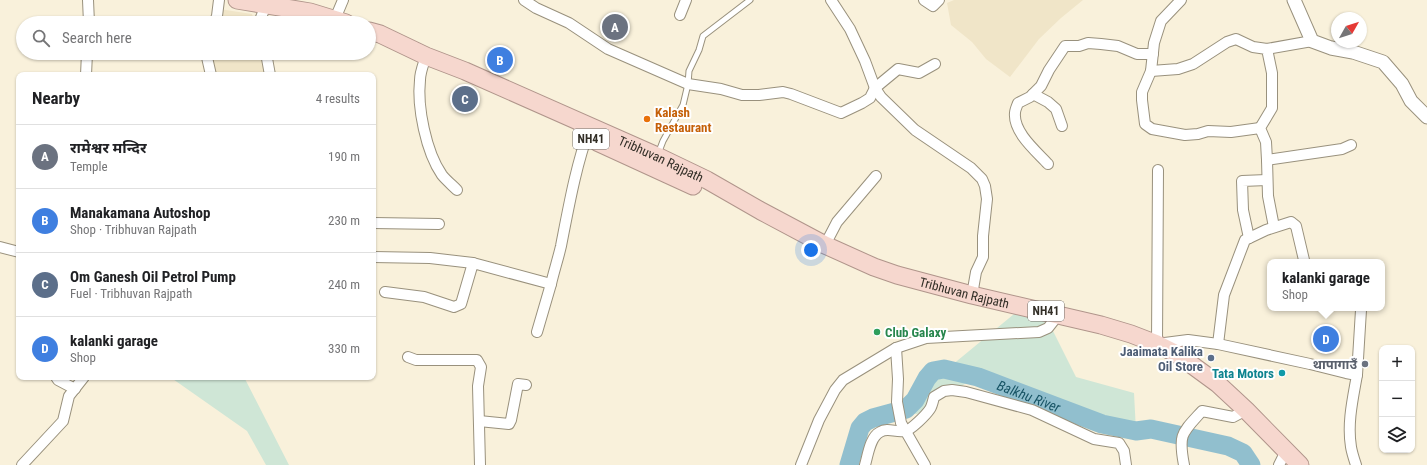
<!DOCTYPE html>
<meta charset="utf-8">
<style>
:root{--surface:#fff;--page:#f2f2f2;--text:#202124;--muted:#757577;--line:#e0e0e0;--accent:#0f766e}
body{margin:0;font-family:"Roboto Condensed","Noto Sans Devanagari",sans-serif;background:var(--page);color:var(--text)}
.controls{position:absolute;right:12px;bottom:12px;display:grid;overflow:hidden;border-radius:8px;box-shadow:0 1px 3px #0004}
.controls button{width:36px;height:36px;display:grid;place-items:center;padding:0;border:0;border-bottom:1px solid var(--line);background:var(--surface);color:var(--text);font:20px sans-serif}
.compass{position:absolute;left:1331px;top:12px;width:36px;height:36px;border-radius:50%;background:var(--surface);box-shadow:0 1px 3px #0004;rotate:51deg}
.you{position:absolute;left:811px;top:250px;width:14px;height:14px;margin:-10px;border:3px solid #fff;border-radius:50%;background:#1a73e8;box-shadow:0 0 0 6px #1a73e833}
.badge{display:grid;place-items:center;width:26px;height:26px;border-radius:50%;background:var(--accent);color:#fff;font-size:13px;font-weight:700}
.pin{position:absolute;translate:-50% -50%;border:2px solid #fff;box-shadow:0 1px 4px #0006}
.popup{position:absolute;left:1267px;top:259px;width:118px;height:52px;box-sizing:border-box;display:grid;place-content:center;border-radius:8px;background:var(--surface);filter:drop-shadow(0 1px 3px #0005);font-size:13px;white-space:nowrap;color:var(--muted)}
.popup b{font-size:15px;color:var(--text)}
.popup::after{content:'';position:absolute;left:50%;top:100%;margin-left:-8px;border:8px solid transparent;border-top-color:var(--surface)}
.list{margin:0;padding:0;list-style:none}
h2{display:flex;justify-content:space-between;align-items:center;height:52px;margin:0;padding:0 16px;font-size:17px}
h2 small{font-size:13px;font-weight:400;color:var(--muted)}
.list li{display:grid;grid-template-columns:26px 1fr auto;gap:12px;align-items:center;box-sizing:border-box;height:64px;padding:0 16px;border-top:1px solid var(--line)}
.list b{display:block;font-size:15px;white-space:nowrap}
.list p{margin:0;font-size:13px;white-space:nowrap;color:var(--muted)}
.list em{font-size:13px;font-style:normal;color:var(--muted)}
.icon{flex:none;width:22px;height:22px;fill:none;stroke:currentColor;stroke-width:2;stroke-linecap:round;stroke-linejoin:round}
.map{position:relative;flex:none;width:1427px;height:465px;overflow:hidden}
.search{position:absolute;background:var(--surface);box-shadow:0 1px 3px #0004;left:16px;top:16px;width:360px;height:44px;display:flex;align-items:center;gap:10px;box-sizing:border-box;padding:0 14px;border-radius:22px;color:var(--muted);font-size:15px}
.panel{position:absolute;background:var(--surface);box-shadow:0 1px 3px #0004;left:16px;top:72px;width:360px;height:308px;border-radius:8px}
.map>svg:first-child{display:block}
</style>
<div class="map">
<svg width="1427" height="465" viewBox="0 0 1427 465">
<rect width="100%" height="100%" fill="#f9f1db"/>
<g fill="#f0e5c8">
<polygon points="954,0 1083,0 1061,18 1039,39 1010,77 986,59 972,42 951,25 947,3"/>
<polygon points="219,9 252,14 255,23 216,23"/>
<polygon points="211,53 262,53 267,75 214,75"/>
</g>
<g fill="#cfe6d6">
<polygon points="1020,309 1050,325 1076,377 1134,393 1136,431 1038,390 971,380 917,414 895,412"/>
<polygon points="170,377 244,377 289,465 266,465 247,431"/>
</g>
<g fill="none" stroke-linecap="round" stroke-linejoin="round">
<path stroke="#91bfce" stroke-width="19" id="s1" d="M849,465L860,428L865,422L873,418L906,409L915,400L927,378L933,371L944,369L978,377L1102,424L1136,431L1151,429L1228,446L1243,453L1251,465"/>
<g stroke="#99917d" stroke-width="7">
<polyline id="service" points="658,154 663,141 683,105 688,84 689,71 699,50 703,36 750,0"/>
</g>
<g stroke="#99917d" stroke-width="12">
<g id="minor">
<polyline points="88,0 89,23"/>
<polyline points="524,0 536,8 569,23 608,49 688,84 721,89 742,95 759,95 783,92 791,94 841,113 862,103 870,98 875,88 898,69 919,73 935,64"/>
<polyline points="831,0 850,29 865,61 875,88 881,97 915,130 971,168 982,179 985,186 987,199 983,236 983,257 976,272 972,295"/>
<polyline points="924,0 933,6 939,0"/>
<polyline points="1181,0 1161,21 1154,43 1151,71 1142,92 1142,100 1145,124 1152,129 1185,135 1198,134 1208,131 1231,132 1260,128"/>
<polyline points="680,15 686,0"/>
<polyline points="335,19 343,0"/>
<polyline points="214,23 217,16 219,0"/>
<polyline points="260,23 260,20 268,0"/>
<polyline points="1267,49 1312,41"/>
<polyline points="206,53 211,75"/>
<polyline points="266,53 270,75"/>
<path d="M426,56C424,63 420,72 420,80C417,107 426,152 442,175C446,180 452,185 457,190"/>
<polyline points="1151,71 1178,69 1193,64 1227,42 1236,39 1253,47 1267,49 1272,73 1272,108 1260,128 1266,142 1267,160 1268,196 1274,227"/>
<polyline points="86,75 87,53"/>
<polyline points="1033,94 1048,102 1056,109 1062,126"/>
<polyline points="1267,160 1342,149 1351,145"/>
<path d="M1048,164C1036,151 1013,132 1015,113C1015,110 1017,106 1018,103L1030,97L1041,86L1049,70L1065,46H1079L1088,43L1101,44L1118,46L1137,54H1153"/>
<path d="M1158,170L1157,344L1188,340L1218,344L1310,364L1346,373L1357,375C1353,398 1347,423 1351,447C1352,453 1354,459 1356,465"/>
<polyline points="373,223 439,224"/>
<polyline points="1249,238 1243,210 1242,181 1267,180"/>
<polyline points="825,245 837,222 876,176"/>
<polyline points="0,247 19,252"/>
<polyline points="373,257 430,258 473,263"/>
<path d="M551,284C554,271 558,259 561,246C569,205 576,165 590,127"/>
<polyline points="385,292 424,297 454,307 461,304 473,263 551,284 537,332"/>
<polyline points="1218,344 1224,295 1245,240 1266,230 1291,222 1296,226 1304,260"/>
<polyline points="896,348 898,379 897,402 901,423 925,465"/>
<polyline points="408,357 416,360 477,360 481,367 478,386 480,465"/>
<polyline points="1357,375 1361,310"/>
<polyline points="56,377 58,380 75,389"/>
<polyline points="479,421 509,424 511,420 518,384 526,385"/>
<polyline points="22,465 63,421 69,396 84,377"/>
<polyline points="801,465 819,420 835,390 843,380 896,348 926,338 1039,332 1048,328 1059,314"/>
<path d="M865,465C868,455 870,437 880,432C888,427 896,433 905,431C911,430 926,415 930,409C932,406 933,401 934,397L944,391L952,390L966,392L1032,410L1094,439L1119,443L1124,451L1126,465"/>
<path d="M1184,465C1178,434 1182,433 1202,411L1233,417L1246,410"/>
<polyline points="1279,465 1286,451"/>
</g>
</g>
<g stroke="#99917d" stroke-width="15">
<polyline id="tertiary" points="1294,0 1312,41 1331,48 1353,52 1383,62 1402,84 1411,101 1427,117"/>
</g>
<g stroke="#b0958b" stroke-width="19">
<g id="trunk">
<polyline points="237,0 310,12 346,23"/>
<path id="s2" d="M369,31L380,34L426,56L465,71L657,156L707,180L761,211L825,245L874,267L897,275L972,295L1101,325L1131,334L1157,344L1177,354L1218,384L1246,410L1300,465"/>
<polyline points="597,142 693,186"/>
</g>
</g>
<use href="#service" stroke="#fff" stroke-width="5"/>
<use href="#minor" stroke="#fff" stroke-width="10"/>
<use href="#tertiary" stroke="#fff" stroke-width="13"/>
<use href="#trunk" stroke="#f6d7ce" stroke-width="17"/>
</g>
<circle fill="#e8710a" stroke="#fff" stroke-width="1.5" cx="647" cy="119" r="4"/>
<circle fill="#2e9e5b" stroke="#fff" stroke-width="1.5" cx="877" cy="332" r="4"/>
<circle fill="#5c6f8a" stroke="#fff" stroke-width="1.5" cx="1211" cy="358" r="4"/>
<circle fill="#6b7280" stroke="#fff" stroke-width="1.5" cx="1365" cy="364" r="4"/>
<circle fill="#0f9aa8" stroke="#fff" stroke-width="1.5" cx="1282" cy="373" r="4"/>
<g text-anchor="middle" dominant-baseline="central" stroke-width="4" stroke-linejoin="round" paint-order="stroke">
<g fill="#fff" stroke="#706d67" stroke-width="1">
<rect x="573" y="129" width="36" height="20" rx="3"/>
<rect x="1028" y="301" width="36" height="20" rx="3"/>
</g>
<g font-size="12" font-weight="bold" fill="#322e26">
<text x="591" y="139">NH41</text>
<text x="1046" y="311">NH41</text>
</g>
<g font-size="13" font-weight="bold" fill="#c56008" stroke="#fff" text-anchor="start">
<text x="655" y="112">Kalash<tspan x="655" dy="15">Restaurant</tspan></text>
</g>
<g font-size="13" fill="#322e26" stroke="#fff">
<text stroke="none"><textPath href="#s2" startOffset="319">Tribhuvan Rajpath</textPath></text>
<text stroke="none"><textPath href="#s2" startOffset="652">Tribhuvan Rajpath</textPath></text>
</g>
<g font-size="13" font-weight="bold" fill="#27864d" stroke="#fff" text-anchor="start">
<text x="885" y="332">Club Galaxy</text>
</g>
<g font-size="13" font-weight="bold" fill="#4e5e75" stroke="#fff" text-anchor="end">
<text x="1203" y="351">Jaaimata Kalika<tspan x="1203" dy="15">Oil Store</tspan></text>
</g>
<g font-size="13" font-weight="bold" fill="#5b616d" stroke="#fff" text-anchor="end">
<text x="1357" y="364">थापागाउँ</text>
</g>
<g font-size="13" font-weight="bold" fill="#0d838f" stroke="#fff" text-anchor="end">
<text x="1274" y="373">Tata Motors</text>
</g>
<g font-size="14" font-style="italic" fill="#175465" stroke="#fff">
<text stroke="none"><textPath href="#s1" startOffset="237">Balkhu River</textPath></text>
</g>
</g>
</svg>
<div class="controls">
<button>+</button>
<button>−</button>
<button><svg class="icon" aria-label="layers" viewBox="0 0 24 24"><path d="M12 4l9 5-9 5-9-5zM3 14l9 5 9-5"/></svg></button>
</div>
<svg class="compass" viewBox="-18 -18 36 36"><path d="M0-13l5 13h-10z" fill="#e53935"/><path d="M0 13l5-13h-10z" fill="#757577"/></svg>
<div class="you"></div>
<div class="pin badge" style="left:615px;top:27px;background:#6b7280">A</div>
<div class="pin badge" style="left:500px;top:60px;background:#3f7fe0">B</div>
<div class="pin badge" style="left:465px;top:99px;background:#5c6f8a">C</div>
<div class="pin badge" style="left:1326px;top:339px;background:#3f7fe0">D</div>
<div class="popup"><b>kalanki garage</b>Shop</div>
<div class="search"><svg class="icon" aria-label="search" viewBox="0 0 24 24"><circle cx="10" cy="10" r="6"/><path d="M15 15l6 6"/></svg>Search here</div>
<section class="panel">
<h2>Nearby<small>4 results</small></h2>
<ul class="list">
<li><span class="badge" style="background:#6b7280">A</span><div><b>रामेश्वर मन्दिर</b><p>Temple</p></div><em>190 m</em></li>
<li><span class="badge" style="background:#3f7fe0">B</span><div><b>Manakamana Autoshop</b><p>Shop · Tribhuvan Rajpath</p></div><em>230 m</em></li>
<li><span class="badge" style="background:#5c6f8a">C</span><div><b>Om Ganesh Oil Petrol Pump</b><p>Fuel · Tribhuvan Rajpath</p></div><em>240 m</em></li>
<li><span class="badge" style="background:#3f7fe0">D</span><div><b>kalanki garage</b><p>Shop</p></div><em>330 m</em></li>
</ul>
</section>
</div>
